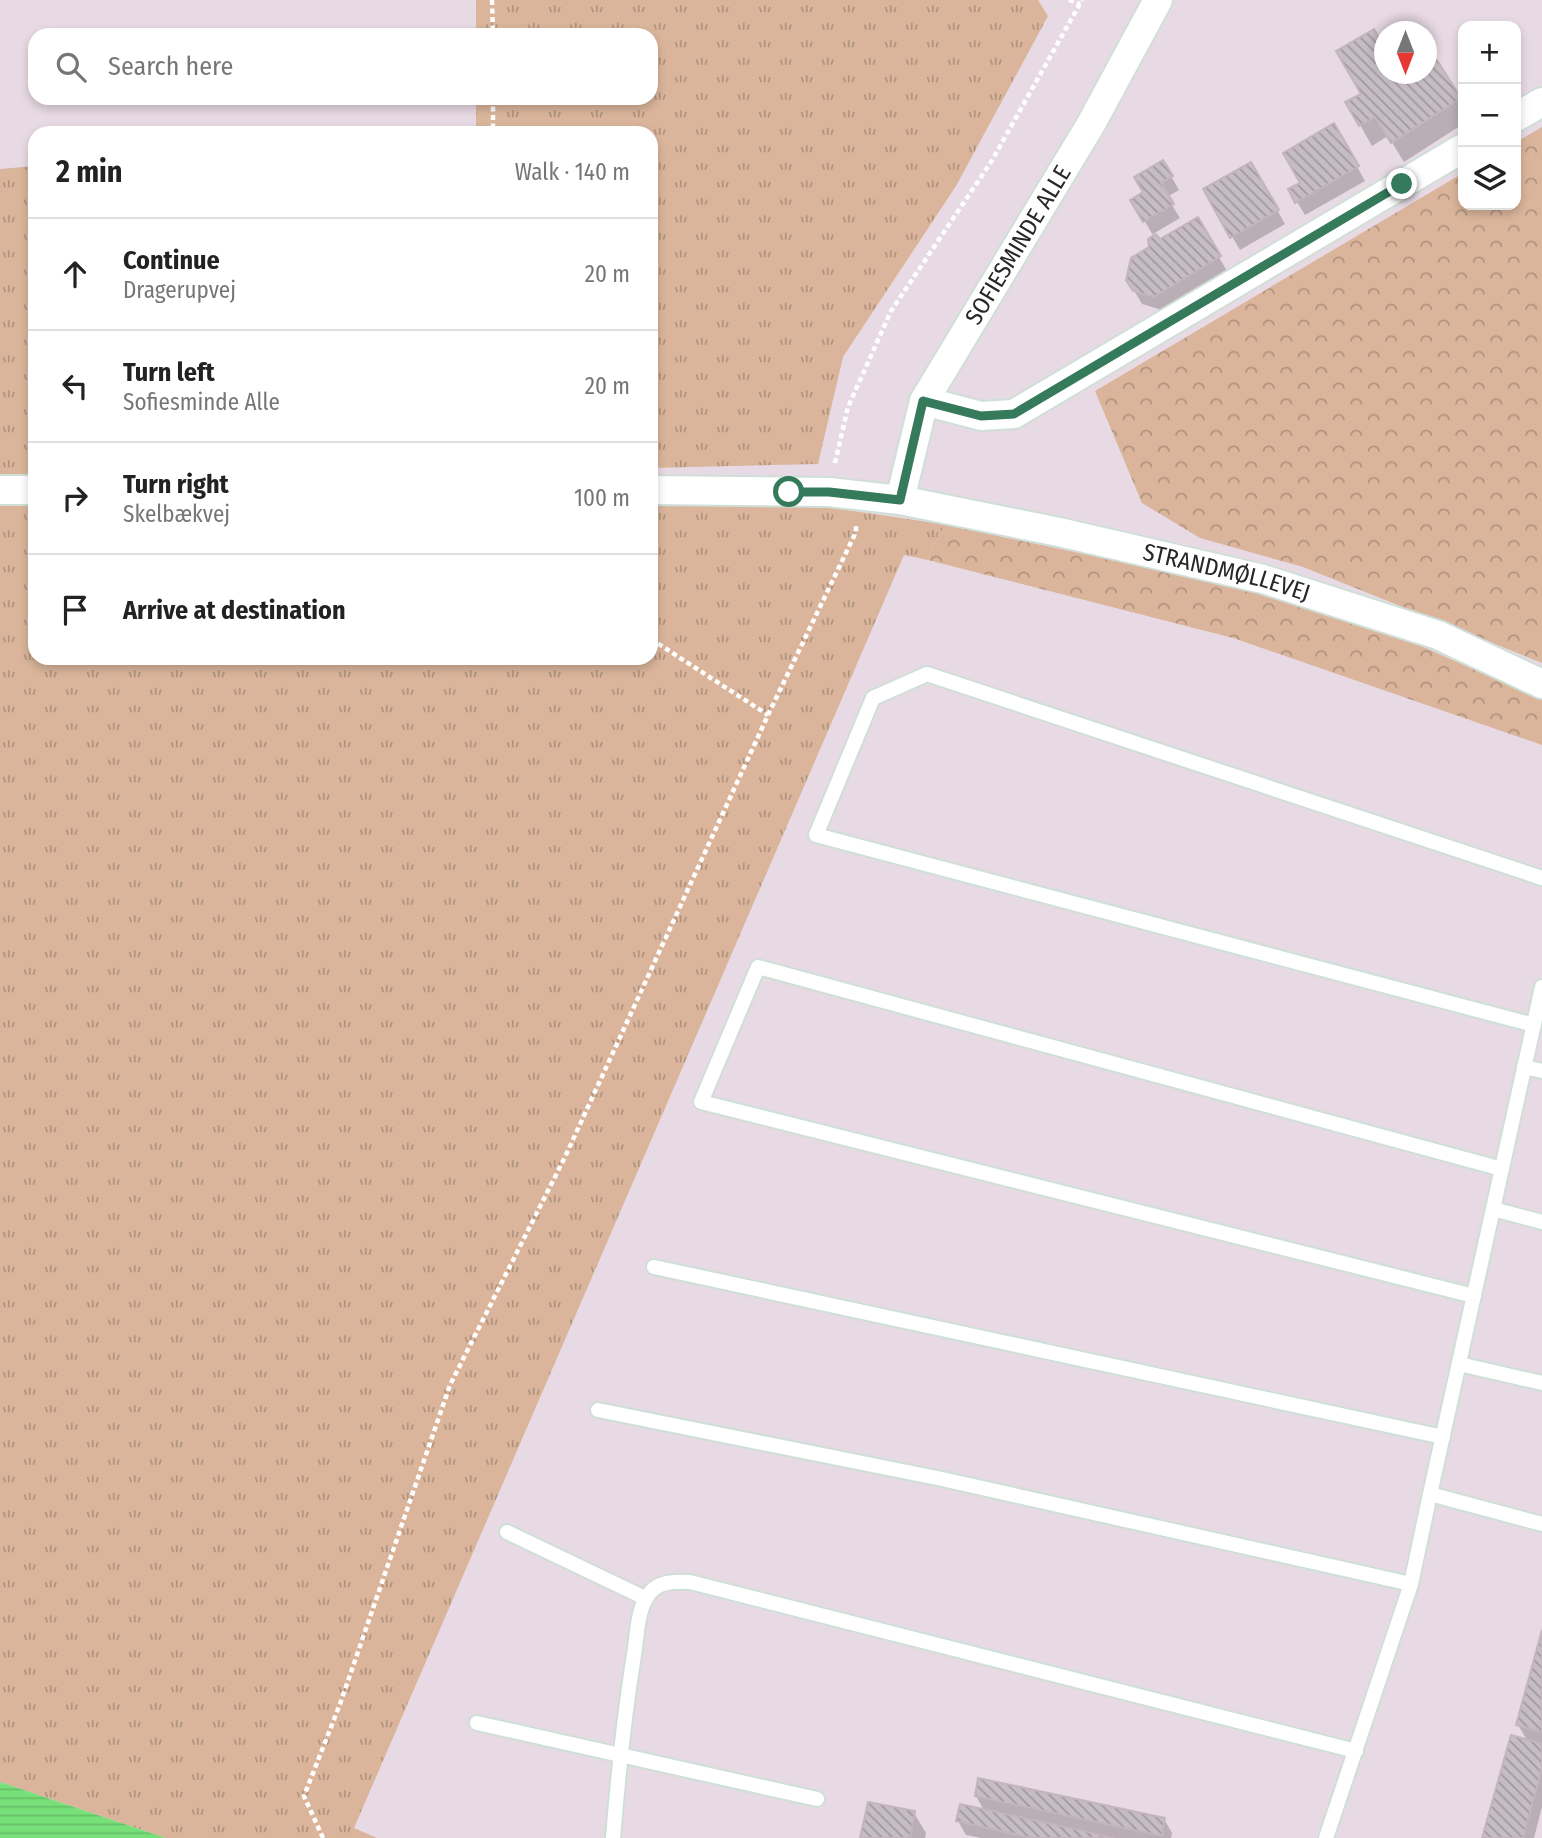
<!DOCTYPE html>
<meta charset="utf-8">
<style>
:root{--surface:#fff;--page:#f6f6f6;--text:#222;--muted:#767676;--line:#e0e0e0}
body{margin:0;font-family:"Fira Sans Condensed",sans-serif;background:var(--page);color:var(--text)}
.controls{position:absolute;right:21px;top:21px;display:grid;overflow:hidden;border-radius:14px;box-shadow:0 4px 10px #0003}
.controls button{width:63px;height:63px;display:grid;place-items:center;padding:0;border:0;border-bottom:2px solid var(--line);background:var(--surface);color:var(--text);font:35px sans-serif}
.compass{position:absolute;left:1374px;top:21px;width:63px;height:63px;border-radius:50%;background:var(--surface);box-shadow:0 4px 10px #0003;rotate:180deg}
.stop{position:absolute;width:21px;height:21px;margin:-16px;border:5px solid #347a5b;border-radius:50%;background:#fff}
.stop.end{background:#347a5b;border-color:#fff;box-shadow:0 2px 7px #0008}
.list{margin:0;padding:0;list-style:none}
h2{display:flex;justify-content:space-between;align-items:center;height:91px;margin:0;padding:0 28px;font-size:30px}
h2 small{font-size:23px;font-weight:400;color:var(--muted)}
.list li{display:grid;grid-template-columns:46px 1fr auto;gap:21px;align-items:center;box-sizing:border-box;height:112px;padding:0 28px;border-top:2px solid var(--line)}
.list b{display:block;font-size:26px;white-space:nowrap}
.list p{margin:0;font-size:23px;white-space:nowrap;color:var(--muted)}
.list em{font-size:23px;font-style:normal;color:var(--muted)}
.icon{flex:none;width:38px;height:38px;fill:none;stroke:currentColor;stroke-width:2;stroke-linecap:round;stroke-linejoin:round}
.map{position:relative;flex:none;width:1542px;height:1838px;overflow:hidden}
.search{position:absolute;background:var(--surface);box-shadow:0 4px 10px #0003;left:28px;top:28px;width:630px;height:77px;display:flex;align-items:center;gap:18px;box-sizing:border-box;padding:0 24px;border-radius:21px;color:var(--muted);font-size:26px}
.panel{position:absolute;background:var(--surface);box-shadow:0 4px 10px #0003;left:28px;top:126px;width:630px;height:539px;border-radius:21px}
.map>svg:first-child{display:block}
</style>
<div class="map">
<svg width="1542" height="1838" viewBox="0 0 1542 1838">
<defs>
<pattern id="grass-tufts" width="24" height="20" patternUnits="userSpaceOnUse" patternTransform="scale(1.75)"><rect width="24" height="20" fill="#dab59b"/><path d="M3 7l-1-3M5 7V3M7 7l1-3M15 17l-1-3M17 17v-4M19 17l1-3" fill="none" stroke="#b1937e"/></pattern>
<pattern id="forest-crowns" width="20" height="18" patternUnits="userSpaceOnUse" patternTransform="scale(1.75)"><rect width="20" height="18" fill="#dab59b"/><path d="M2 6a3 3 0 1 1 6 0M12 15a3 3 0 1 1 6 0" fill="none" stroke="#b1937e"/></pattern>
<pattern id="water-rules" width="6" height="5" patternUnits="userSpaceOnUse" patternTransform="scale(1.75)"><rect width="6" height="5" fill="#77e078"/><path d="M0 2.5h6" fill="none" stroke="#67c068"/></pattern>
<pattern id="building-back-hatch" width="6" height="6" patternUnits="userSpaceOnUse" patternTransform="scale(1.75)"><rect width="6" height="6" fill="#c6bcc3"/><path d="M-1 5l2 2M0 0l6 6M5-1l2 2" fill="none" stroke="#a1999e"/></pattern>
</defs>
<rect width="100%" height="100%" fill="#e8dae4"/>
<g fill="url(#grass-tufts)">
<polygon points="476,0 1038,0 1048,16 956,186 843,357 818,464 651,468 651,133 476,133 476,98 651,98 651,35 476,35"/>
<polygon points="35,166 35,475 0,476 0,169"/>
<polygon points="651,502 833,508 942,524 928,560 904,555 354,1828 377,1838 166,1838 0,1782 0,506 35,506 35,658 651,658"/>
</g>
<g fill="url(#forest-crowns)">
<polygon points="1542,127 1542,663 1303,567 1200,538 1142,503 1095,391 1463,173 1463,205 1516,205 1516,142"/>
<polygon points="942,524 1236,586 1410,641 1542,700 1542,745 1233,638 928,560"/>
</g>
<polygon fill="url(#water-rules)" points="0,1782 166,1838 0,1838"/>
<g fill="#0003">
<polygon points="1374,32 1384,50 1384,74 1399,74 1404,82 1418,74 1426,74 1437,62 1463,106 1463,124 1404,162 1388,136 1372,146 1359,123"/>
<polygon points="1334,125 1365,181 1305,215 1290,190 1302,183"/>
<polygon points="1163,162 1179,190 1167,197 1180,218 1153,234 1159,241 1197,220 1227,271 1162,310 1142,304 1128,280 1151,248 1154,237 1133,201 1146,193"/>
<polygon points="1251,164 1285,224 1240,250 1205,190"/>
<polygon points="1542,1636 1542,1807 1534,1838 1484,1838 1528,1742 1518,1725"/>
<polygon points="976,1796 1164,1819 1172,1833 1171,1838 981,1838 966,1835 958,1821 985,1812"/>
<polygon points="914,1813 926,1833 925,1838 862,1838"/>
</g>
<g fill="url(#building-back-hatch)" stroke="#c3b4bd" stroke-width="2">
<polygon points="1374,29 1384,46 1384,74 1401,74 1405,80 1415,74 1426,74 1426,66 1437,60 1461,98 1391,143 1375,117 1359,126 1345,102 1361,94 1336,51"/>
<polygon points="1334,123 1359,166 1295,203 1288,189 1300,183 1283,153"/>
<polygon points="1163,160 1173,176 1161,183 1174,204 1143,222 1130,200 1143,192 1134,177"/>
<polygon points="1251,162 1279,210 1230,238 1203,189"/>
<polygon points="1198,217 1221,256 1154,297 1133,291 1126,280 1131,258 1149,247 1148,239 1156,234 1160,239"/>
<polygon points="1542,1630 1542,1732 1516,1725"/>
<polygon points="1511,1735 1542,1744 1542,1768 1523,1838 1482,1838"/>
<polygon points="978,1778 1165,1818 1162,1836 975,1796"/>
<polygon points="868,1802 915,1811 910,1838 860,1838"/>
<polygon points="960,1804 1115,1838 1032,1838 956,1821"/>
</g>
<g fill="none" stroke-linecap="round" stroke-linejoin="round">
<g stroke="#cfdfd8" stroke-width="18">
<g id="lane">
<polyline points="1542,987 1430,1494 1542,1524"/>
<polyline points="1534,1025 816,835 873,698 927,674 1542,878"/>
<polyline points="1524,1067 1542,1071"/>
<polyline points="1493,1209 1542,1222"/>
<polyline points="654,1267 1443,1437"/>
<polyline points="1474,1296 701,1102 758,967 1502,1169"/>
<polyline points="1459,1364 1542,1383"/>
<polyline points="598,1410 942,1479 1411,1584 1430,1494"/>
<polyline points="507,1532 645,1598"/>
<polyline points="477,1723 817,1799"/>
<path d="M613,1838C618,1776 624,1716 634,1655C637,1637 637,1612 647,1597C656,1581 674,1581 690,1582L1356,1751"/>
<polyline points="1326,1838 1411,1584"/>
</g>
</g>
<g stroke="#cfdfd8" stroke-width="32">
<g id="street">
<polyline points="1516,117 1542,102"/>
<polyline points="924,401 981,416 1014,414 1463,148"/>
<polyline points="0,490 35,490"/>
<path id="s1" d="M651,490L829,492L900,500L1059,532L1263,579L1438,635L1542,684"/>
<path id="s2" d="M900,500L924,401L1091,124L1158,0"/>
</g>
</g>
<g stroke="#fff" stroke-width="4.5" stroke-dasharray="5 3.5" stroke-linecap="butt">
<polyline points="492,0 493,35"/>
<polyline points="1069,0 1080,4"/>
<polyline points="493,98 493,133"/>
<polyline points="835,463 848,407 891,311 991,162 1082,0"/>
<polyline points="651,639 768,715"/>
<polyline points="323,1838 304,1796 340,1704 450,1385 565,1157 768,715 856,532 856,526"/>
</g>
<use href="#lane" stroke="#fff" stroke-width="14"/>
<use href="#street" stroke="#fff" stroke-width="28"/>
</g>
<g fill="none" stroke-linecap="round" stroke-linejoin="round">
<polyline stroke="#347a5b" stroke-width="9" points="789,492 829,492 900,500 923,401 981,416 1014,414 1402,184"/>
</g>
<g text-anchor="middle" dominant-baseline="central" stroke-width="6" stroke-linejoin="round" paint-order="stroke">
<g font-size="24" fill="#272727" stroke="#fff">
<text stroke="none"><textPath href="#s2" startOffset="284">SOFIESMINDE ALLE</textPath></text>
<text stroke="none"><textPath href="#s1" startOffset="584">STRANDMØLLEVEJ</textPath></text>
</g>
</g>
</svg>
<div class="controls">
<button>+</button>
<button>−</button>
<button><svg class="icon" aria-label="layers" viewBox="0 0 24 24"><path d="M12 4l9 5-9 5-9-5zM3 14l9 5 9-5"/></svg></button>
</div>
<svg class="compass" viewBox="-18 -18 36 36"><path d="M0-13l5 13h-10z" fill="#e53935"/><path d="M0 13l5-13h-10z" fill="#767676"/></svg>
<div class="stop" style="left:789px;top:492px"></div>
<div class="stop end" style="left:1402px;top:184px"></div>
<div class="search"><svg class="icon" aria-label="search" viewBox="0 0 24 24"><circle cx="10" cy="10" r="6"/><path d="M15 15l6 6"/></svg>Search here</div>
<section class="panel">
<h2>2 min<small>Walk · 140 m</small></h2>
<ul class="list">
<li><svg class="icon" aria-label="ahead" viewBox="0 0 24 24"><path d="M12 20V5M6 11l6-6 6 6"/></svg><div><b>Continue</b><p>Dragerupvej</p></div><em>20 m</em></li>
<li><svg class="icon" aria-label="left" viewBox="0 0 24 24"><path d="M17 20v-9H6M10 6l-5 5 5 5"/></svg><div><b>Turn left</b><p>Sofiesminde Alle</p></div><em>20 m</em></li>
<li><svg class="icon" aria-label="right" viewBox="0 0 24 24"><path d="M7 20v-9h11M14 6l5 5-5 5"/></svg><div><b>Turn right</b><p>Skelbækvej</p></div><em>100 m</em></li>
<li><svg class="icon" aria-label="arrive" viewBox="0 0 24 24"><path d="M6 21V4h12l-3 4 3 4H6"/></svg><div><b>Arrive at destination</b></div></li>
</ul>
</section>
</div>
